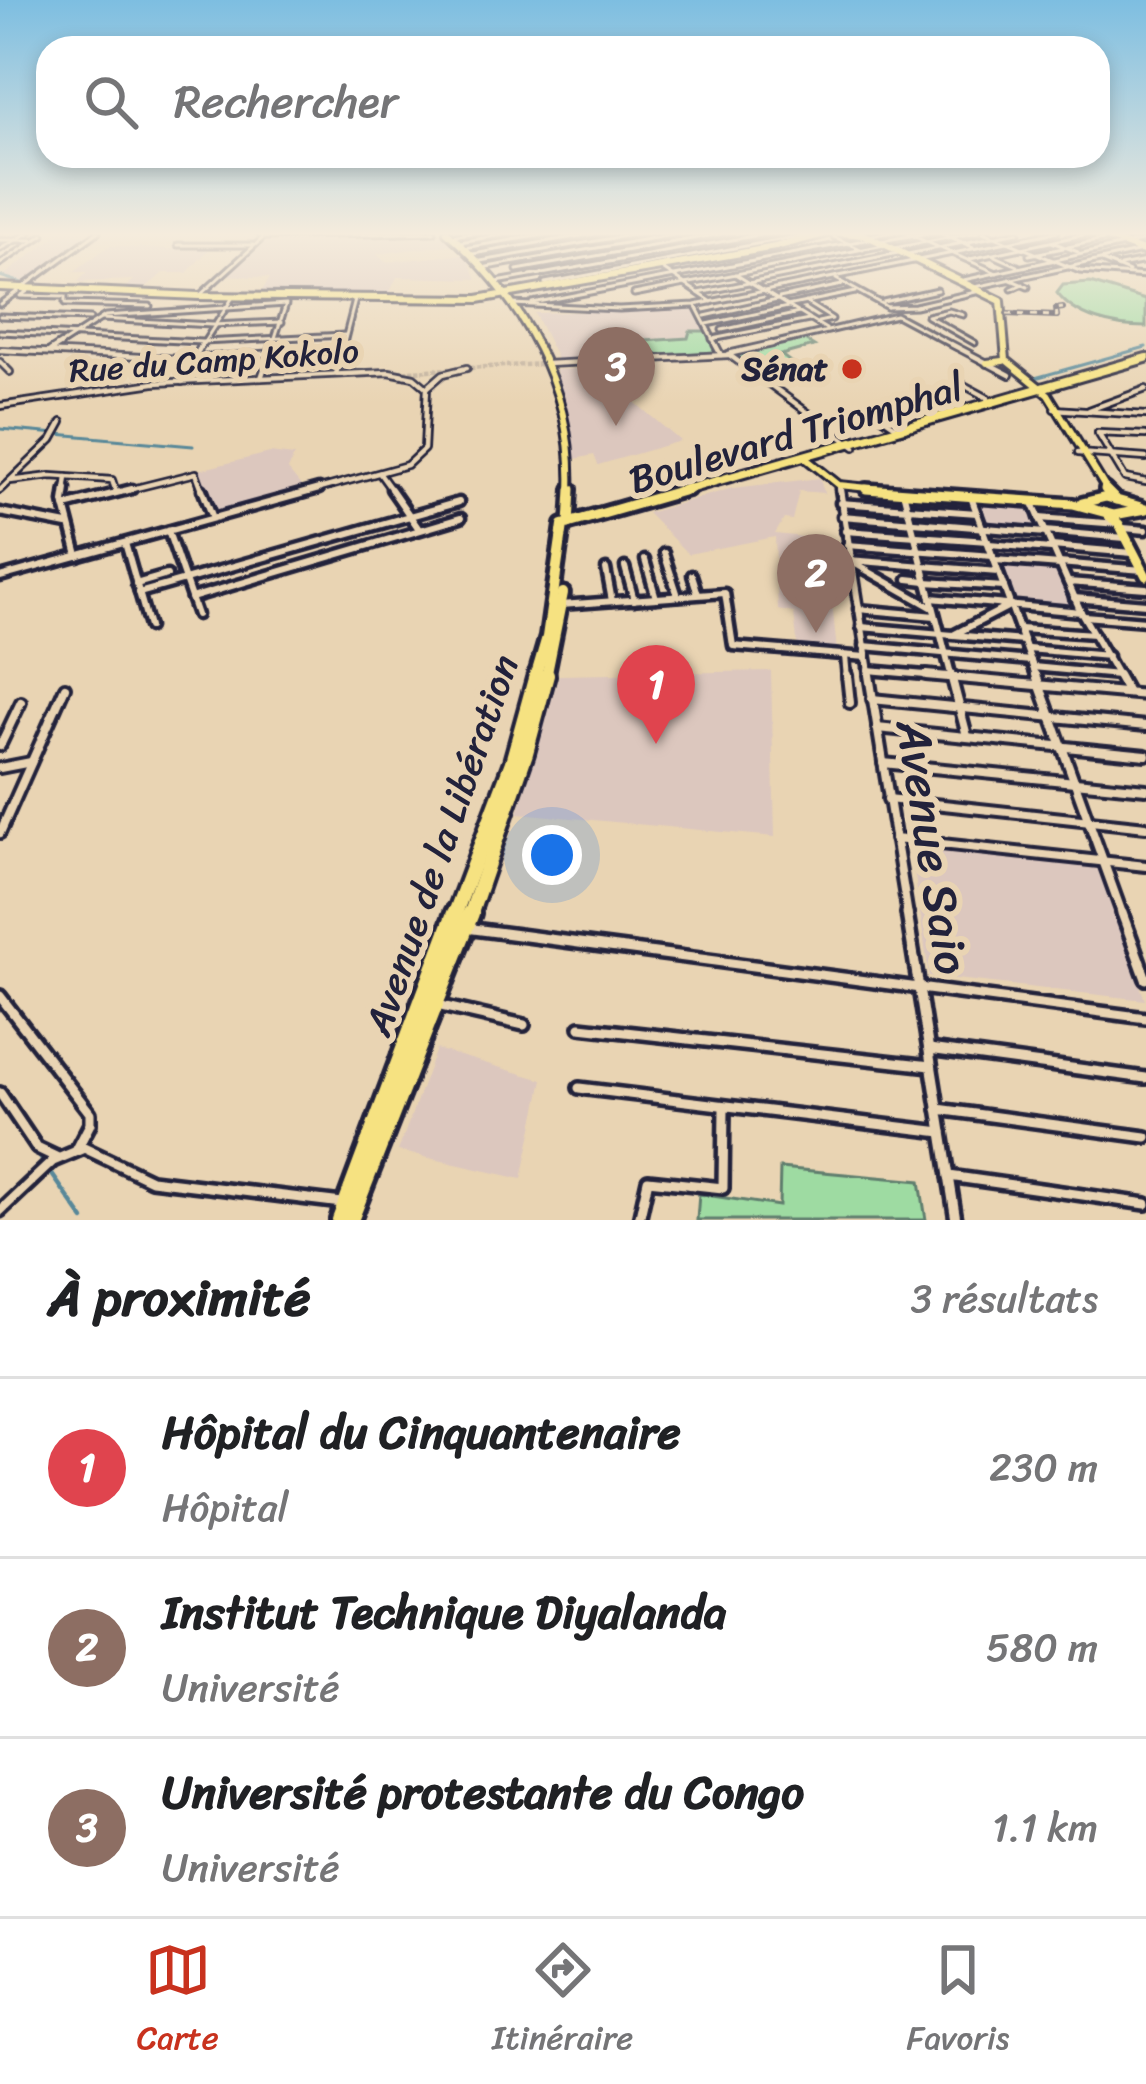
<!DOCTYPE html>
<html lang="fr">
<meta charset="utf-8">
<style>
:root{--surface:#fff;--page:#f2f2f2;--text:#202124;--muted:#757577;--line:#e0e0e0;--accent:#c8321e}
body{margin:0;font-family:Sriracha,sans-serif;background:var(--page);color:var(--text)}
.you{position:absolute;left:552px;top:855px;width:42px;height:42px;margin:-30px;border:9px solid #fff;border-radius:50%;background:#1a73e8;box-shadow:0 0 0 18px #1a73e833}
.badge{display:grid;place-items:center;width:78px;height:78px;border-radius:50%;background:var(--accent);color:#fff;font-size:39px;font-weight:700}
.pin{position:absolute;translate:-50% -99px;filter:drop-shadow(0 3px 6px #0008)}
.pin::after{content:'';position:absolute;top:63px;width:42px;height:36px;background:inherit;clip-path:polygon(0 0,100% 0,50% 100%)}
.list{margin:0;padding:0;list-style:none}
h2{display:flex;justify-content:space-between;align-items:center;height:156px;margin:0;padding:0 48px;font-size:51px}
h2 small{font-size:39px;font-weight:400;color:var(--muted)}
.list li{display:grid;grid-template-columns:78px 1fr auto;gap:36px;align-items:center;box-sizing:border-box;height:180px;padding:0 48px;border-top:3px solid var(--line)}
.list b{display:block;font-size:45px;white-space:nowrap}
.list p{margin:0;font-size:39px;white-space:nowrap;color:var(--muted)}
.list em{font-size:39px;font-style:normal;color:var(--muted)}
.icon{flex:none;width:66px;height:66px;fill:none;stroke:currentColor;stroke-width:2;stroke-linecap:round;stroke-linejoin:round}
.map{position:relative;flex:none;width:1146px;height:1220px;overflow:hidden}
.search{position:absolute;background:var(--surface);box-shadow:0 6px 18px #0003;left:36px;right:36px;top:36px;height:132px;display:flex;align-items:center;gap:30px;box-sizing:border-box;padding:0 42px;border-radius:36px;color:var(--muted);font-size:45px}
.sheet{height:696px;background:var(--surface)}
nav{display:flex;justify-content:space-around;align-items:center;box-sizing:border-box;height:168px;border-top:3px solid var(--line);background:var(--surface);font-size:33px;color:var(--muted)}
nav a{display:grid;justify-items:center;gap:6px}
nav .on{color:var(--accent)}
.map>svg:first-child{display:block}
</style>
<div class="map">
<svg width="1146" height="1220" viewBox="0 0 1146 1220">
<rect width="100%" height="100%" fill="#e9d4b3"/>
<filter id="ink" filterUnits="userSpaceOnUse"><feTurbulence type="fractalNoise" baseFrequency=".00833" numOctaves="2"/><feDisplacementMap in="SourceGraphic" scale="24" xChannelSelector="R" yChannelSelector="G"/><feConvolveMatrix kernelMatrix="1 2 1 2 8 2 1 2 1" color-interpolation-filters="sRGB"/></filter>
<g filter="url(#ink)">
<g fill="#dcc7be">
<polygon points="353,232 425,232 357,238 361,239 440,232 454,244 377,254 385,262 466,254 477,279 397,277 388,296 261,292 270,278 227,275 271,236 356,239"/>
<polygon points="60,233 90,234 25,284 2,277"/>
<polygon points="109,246 163,249 210,248 187,273 164,273 145,288 126,287 134,280 78,282 87,272 73,272"/>
<polygon points="699,309 710,331 695,353 558,361 534,313"/>
<polygon points="595,368 680,441 598,465 594,455 575,459 556,370"/>
<polygon points="270,453 294,456 288,470 306,492 217,515 199,470"/>
<polygon points="820,478 824,493 799,491 792,520 784,519 775,534 833,540 841,600 832,601 837,652 798,649 794,613 778,610 775,537 688,554 647,513 733,488"/>
<polygon points="975,501 1031,505 1042,532 984,527"/>
<polygon points="997,562 1057,566 1078,611 1012,604"/>
<polygon points="771,671 775,837 518,813 559,675"/>
<polygon points="911,848 1100,867 1145,1000 929,976"/>
<polygon points="436,1049 543,1080 522,1179 398,1151"/>
</g>
<g fill="#9edba2" stroke="#607e6e" stroke-width="3">
<path d="M1090,283L1146,300V327C1115,327 1076,319 1057,293L1063,285Z"/>
<polygon points="690,331 708,331 716,352 583,360 587,345 688,338"/>
<polygon points="803,339 814,346 781,355 797,367 763,376 734,355"/>
<polygon points="780,1168 920,1181 926,1220 697,1220 699,1194 779,1206"/>
</g>
<g fill="none" stroke-linecap="round" stroke-linejoin="round">
<g stroke="#588899" stroke-width="3">
<polyline points="0,276 25,284"/>
<polyline points="1035,378 1146,347"/>
<polyline points="0,429 193,446"/>
</g>
<polyline stroke="#588899" stroke-width="4.5" points="37,1153 84,1220"/>
<polyline stroke="#c1b09b" stroke-width="4.5" stroke-dasharray="4.5 1.5" stroke-linecap="butt" points="392,372 544,364"/>
<g stroke="#22223b" stroke-width="9">
<g id="minor-far4">
<polyline points="258,232 264,237"/>
<polyline points="904,232 997,273"/>
<polyline points="938,232 973,247"/>
<polyline points="983,232 1080,271 1146,276"/>
<polyline points="452,236 477,232"/>
<polyline points="868,236 893,232"/>
<polyline points="834,237 863,250"/>
<polyline points="0,240 33,240"/>
<polyline points="881,241 933,232"/>
<polyline points="460,242 520,232"/>
<polyline points="1052,242 1078,252"/>
<polyline points="178,245 253,245"/>
<polyline points="464,248 561,232"/>
<polyline points="894,248 979,232"/>
<polyline points="0,249 30,232"/>
<polyline points="473,254 604,232"/>
<polyline points="908,254 1018,232"/>
<polyline points="991,254 1018,266"/>
<polyline points="1029,255 1141,232"/>
<polyline points="970,259 1092,233"/>
<polyline points="481,261 648,232"/>
<polyline points="1102,261 1129,272"/>
<polyline points="0,264 43,235"/>
<polyline points="658,266 712,302"/>
<polyline points="1120,266 1146,261"/>
<polyline points="487,267 689,232"/>
<polyline points="517,270 731,232"/>
<polyline points="735,274 826,329"/>
<polyline points="836,279 887,307"/>
<polyline points="1009,279 1028,287"/>
<polyline points="959,281 1146,240"/>
<polyline points="497,282 776,232"/>
<polyline points="545,283 822,232"/>
<polyline points="975,287 1142,251"/>
<polyline points="1012,289 1023,284"/>
<polyline points="24,290 28,291 20,296 65,297 65,304 150,306"/>
<polyline points="699,293 898,253"/>
<polyline points="634,294 884,245"/>
<polyline points="199,296 264,237 434,232"/>
<polyline points="779,298 842,285"/>
<polyline points="805,302 832,319 818,322"/>
<polyline points="883,302 937,290"/>
<polyline points="532,303 870,239"/>
<polyline points="0,304 98,232"/>
<polyline points="512,304 619,309 695,305 1057,232"/>
<polyline points="696,306 717,347"/>
<polyline points="787,306 855,292"/>
<polyline points="887,307 915,306 980,291"/>
<polyline points="963,315 949,311 927,316 975,343"/>
<polyline points="0,316 90,319"/>
<polyline points="705,316 777,300"/>
<polyline points="101,319 212,325 282,322"/>
<polyline points="707,324 788,307"/>
<polyline points="722,330 799,313"/>
<polyline points="0,332 202,342 345,335"/>
<polyline points="712,339 809,320"/>
<polyline points="57,347 105,316 286,304 272,347"/>
<polyline points="201,347 233,297"/>
<polyline points="343,347 355,300"/>
<polyline points="759,347 896,315 956,347"/>
</g>
</g>
<g stroke="#22223b" stroke-width="10">
<g id="minor-far3">
<polyline points="715,344 721,355"/>
<polyline points="772,344 728,354 855,447"/>
<polyline points="951,344 1010,375"/>
<polyline points="0,350 182,359 342,349"/>
<polyline points="50,351 61,344"/>
<polyline points="0,362 10,372"/>
<polyline points="546,364 728,355"/>
<polyline points="336,374 344,344"/>
<polyline points="261,378 273,344"/>
<polyline points="182,382 202,344"/>
<polyline points="962,384 988,398"/>
<polyline points="427,388 443,374 467,368"/>
<polyline points="0,406 154,383 389,372 414,377 427,388 424,449 407,465 308,492"/>
<polyline points="869,408 900,429"/>
<polyline points="1054,409 1146,415"/>
<polyline points="1089,410 1146,389"/>
<polyline points="1098,433 1125,478 1146,482"/>
<polyline points="1098,433 1146,435"/>
<polyline points="1078,453 1146,458"/>
<polyline points="380,474 393,492"/>
<polyline points="10,481 51,476 112,480 116,492"/>
<polyline points="839,485 840,492"/>
<polyline points="0,490 52,440 62,422"/>
<polyline points="65,492 67,477"/>
<polyline points="120,492 196,473 203,492"/>
</g>
</g>
<g stroke="#22223b" stroke-width="15">
<g id="minor-far2">
<polyline points="66,489 64,502 78,556"/>
<polyline points="202,489 213,518"/>
<polyline points="391,489 419,529"/>
<polyline points="840,489 870,678"/>
<polyline points="903,491 952,678"/>
<polyline points="971,497 1037,678"/>
<polyline points="840,503 977,513"/>
<polyline points="1033,503 1081,612 1119,678"/>
<polyline points="65,506 132,489"/>
<polyline points="0,512 67,525"/>
<polyline points="842,516 1046,533"/>
<polyline points="1039,518 1119,524"/>
<polyline points="1124,528 1146,530"/>
<polyline points="168,531 197,615"/>
<polyline points="845,531 988,541"/>
<polyline points="1045,531 1125,538"/>
<polyline points="125,543 149,627"/>
<polyline points="989,544 1051,549"/>
<polyline points="847,545 993,556"/>
<polyline points="1052,546 1132,553"/>
<polyline points="664,553 678,596"/>
<polyline points="645,560 656,598"/>
<polyline points="849,560 998,572"/>
<polyline points="995,560 1060,565"/>
<polyline points="852,562 933,608"/>
<polyline points="1059,563 1143,570"/>
<polyline points="625,567 634,600"/>
<polyline points="606,569 612,601"/>
<polyline points="692,575 698,594"/>
<polyline points="0,577 319,489"/>
<polyline points="908,579 926,581"/>
<polyline points="926,582 1004,587"/>
<polyline points="1068,582 1146,588"/>
<polyline points="136,584 167,575"/>
<polyline points="139,593 459,502"/>
<polyline points="191,598 461,518"/>
<polyline points="931,598 1081,612"/>
<polyline points="1074,598 1146,604"/>
<polyline points="561,605 725,593 733,646 866,657"/>
<polyline points="858,609 935,616"/>
<polyline points="1084,616 1146,621"/>
<polyline points="861,627 1023,641"/>
<polyline points="1020,629 1094,634"/>
<polyline points="955,634 1007,607"/>
<polyline points="864,646 1031,661"/>
<polyline points="1028,649 1108,656"/>
<polyline points="845,656 847,678"/>
<polyline points="1033,667 1118,675"/>
<polyline points="868,670 960,678"/>
</g>
</g>
<g stroke="#22223b" stroke-width="16">
<g id="minor-far1">
<polyline points="847,675 850,703"/>
<polyline points="869,675 908,916"/>
<polyline points="926,675 1146,695"/>
<polyline points="951,675 967,736"/>
<polyline points="1036,675 1123,916"/>
<polyline points="1118,675 1128,693"/>
<polyline points="872,699 1146,726"/>
<polyline points="877,728 1146,755"/>
<polyline points="0,746 21,702"/>
<polyline points="883,763 1146,789"/>
<polyline points="0,768 31,762"/>
<polyline points="888,799 1146,827"/>
<polyline points="0,833 65,687"/>
<polyline points="895,839 1146,866"/>
</g>
</g>
<g stroke="#22223b" stroke-width="18">
<g id="minor">
<polyline points="907,913 956,1220"/>
<polyline points="1122,913 1146,979"/>
<polyline points="466,928 1146,1018"/>
<polyline points="0,996 90,1113 90,1124 77,1149"/>
<polyline points="437,1005 524,1025"/>
<polyline points="580,1027 931,1066"/>
<polyline points="929,1049 1146,1078"/>
<polyline points="579,1088 942,1132"/>
<polyline points="0,1093 37,1148 56,1157"/>
<polyline points="938,1109 1146,1137"/>
<polyline points="949,1176 1146,1204"/>
<polyline points="0,1211 53,1161 84,1148 151,1180 342,1203"/>
<polyline points="639,1220 648,1180 723,1188 724,1108"/>
</g>
</g>
<g stroke="#22223b" stroke-width="12">
<g id="major-far1">
<path d="M447,232C522,298 575,389 570,492"/>
<polyline points="834,232 863,235"/>
<polyline points="859,232 1001,301 1006,360 1048,394 1108,492"/>
<polyline points="1091,232 1146,252"/>
<polyline points="0,287 199,296 478,299 775,247 832,232"/>
<polyline points="987,363 1003,361"/>
<polyline points="804,457 839,485 908,492"/>
</g>
</g>
<g stroke="#22223b" stroke-width="18">
<g id="major">
<polyline points="866,489 1073,504 1114,515 1146,509"/>
<polyline points="1105,489 1116,500"/>
<polyline points="1082,503 1106,497 1141,507"/>
<polyline points="1108,515 1119,524 1146,576"/>
<polyline points="569,524 571,489"/>
</g>
</g>
<g stroke="#22223b" stroke-width="14">
<polyline id="highway-far3" points="678,492 1146,358"/>
</g>
<g stroke="#22223b" stroke-width="20">
<g id="highway-far2">
<polyline points="535,678 547,637 563,525 688,489"/>
<polyline points="546,678 563,593"/>
</g>
</g>
<g stroke="#22223b" stroke-width="22">
<g id="highway-far1">
<polyline points="454,916 512,762 536,675"/>
<polyline points="470,916 526,753 547,675"/>
</g>
</g>
<g stroke="#22223b" stroke-width="26">
<g id="highway">
<polyline points="340,1220 455,913"/>
<polyline points="350,1220 471,913"/>
</g>
</g>
<use href="#minor-far4" stroke="#e9d4b3" stroke-width="3"/>
<use href="#minor-far3" stroke="#e9d4b3" stroke-width="4.5"/>
<use href="#minor-far2" stroke="#e9d4b3" stroke-width="6"/>
<use href="#minor-far1" stroke="#e9d4b3" stroke-width="8"/>
<use href="#minor" stroke="#e9d4b3" stroke-width="9"/>
<use href="#major-far1" stroke="#f6e281" stroke-width="6"/>
<use href="#major" stroke="#f6e281" stroke-width="9"/>
<use href="#highway-far3" stroke="#f6e281" stroke-width="8"/>
<use href="#highway-far2" stroke="#f6e281" stroke-width="10"/>
<use href="#highway-far1" stroke="#f6e281" stroke-width="14"/>
<use href="#highway" stroke="#f6e281" stroke-width="16"/>
<g stroke="#22223b" stroke-width="6">
<polyline id="rail" points="1007,314 1057,316 1056,309 1063,308"/>
</g>
<use href="#rail" stroke="#e9d4b3" stroke-width="3" stroke-dasharray="6" stroke-linecap="butt"/>
</g>
</g>
<linearGradient id="sky" x2="0" y2="1"><stop stop-color="#7dbee1"/><stop offset="0.58" stop-color="#f5ecdd"/><stop offset="1" stop-color="#f5ecdd" stop-opacity="0"/></linearGradient>
<rect width="1146" height="403" fill="url(#sky)"/>
<circle fill="#c8321e" stroke="#e9d4b3" stroke-width="4.5" cx="852" cy="369" r="12"/>
<g text-anchor="middle" dominant-baseline="central" stroke-width="12" stroke-linejoin="round" paint-order="stroke">
<g font-size="33" fill="#22223b" stroke="#e9d4b3">
<text transform="translate(214 361) rotate(-4)">Rue du Camp Kokolo</text>
</g>
<g font-size="33" font-weight="bold" fill="#22223b" stroke="#e9d4b3" text-anchor="end">
<text x="828" y="369">Sénat</text>
</g>
<g font-size="39" fill="#22223b" stroke="#e9d4b3">
<text transform="translate(796 433) rotate(-16)">Boulevard Triomphal</text>
<text transform="translate(441 845) rotate(-71)">Avenue de la Libération</text>
</g>
<g font-size="48" fill="#22223b" stroke="#e9d4b3">
<text transform="translate(933 847) rotate(81)">Avenue Saio</text>
</g>
</g>
</svg>
<div class="you"></div>
<div class="pin badge" style="left:656px;top:744px;background:#e0444e">1</div>
<div class="pin badge" style="left:816px;top:633px;background:#8d6e63">2</div>
<div class="pin badge" style="left:616px;top:426px;background:#8d6e63">3</div>
<div class="search"><svg class="icon" aria-label="search" viewBox="0 0 24 24"><circle cx="10" cy="10" r="6"/><path d="M15 15l6 6"/></svg>Rechercher</div>
</div>
<section class="sheet">
<h2>À proximité<small>3 résultats</small></h2>
<ul class="list">
<li><span class="badge" style="background:#e0444e">1</span><div><b>Hôpital du Cinquantenaire</b><p>Hôpital</p></div><em>230 m</em></li>
<li><span class="badge" style="background:#8d6e63">2</span><div><b>Institut Technique Diyalanda</b><p>Université</p></div><em>580 m</em></li>
<li><span class="badge" style="background:#8d6e63">3</span><div><b>Université protestante du Congo</b><p>Université</p></div><em>1.1 km</em></li>
</ul>
</section>
<nav>
<a class="on"><svg class="icon" aria-label="map" viewBox="0 0 24 24"><path d="M3 6l6-2 6 2 6-2v14l-6 2-6-2-6 2zM9 4v14M15 6v14"/></svg>Carte</a>
<a><svg class="icon" aria-label="directions" viewBox="0 0 24 24"><path d="M12 3l9 9-9 9-9-9zM9 14v-3h6M13 9l2 2-2 2"/></svg>Itinéraire</a>
<a><svg class="icon" aria-label="saved" viewBox="0 0 24 24"><path d="M7 4h10v16l-5-4-5 4z"/></svg>Favoris</a>
</nav>
